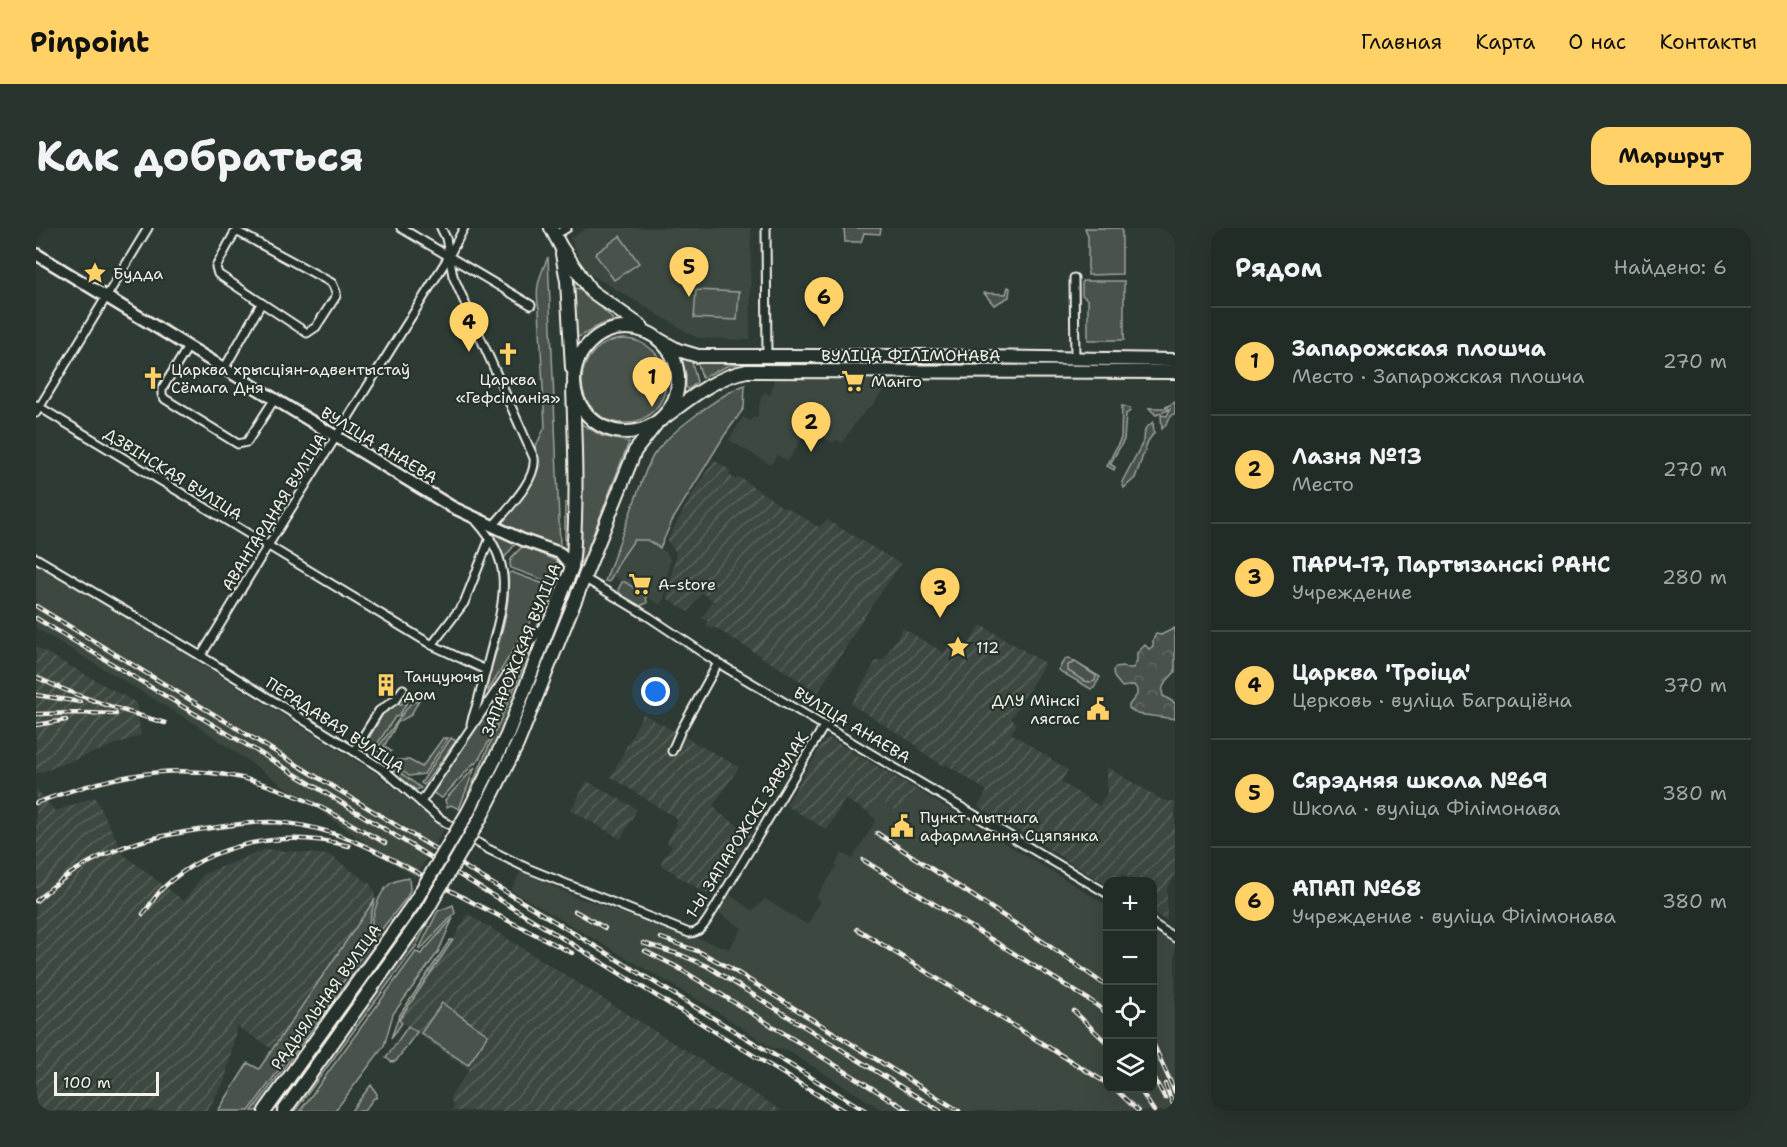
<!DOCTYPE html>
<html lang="ru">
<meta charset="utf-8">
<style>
:root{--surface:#222c27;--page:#2a342f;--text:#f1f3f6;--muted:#a2a7a7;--line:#3f4844;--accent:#ffd166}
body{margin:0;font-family:"Shantell Sans",sans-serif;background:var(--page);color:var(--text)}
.controls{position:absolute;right:18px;bottom:18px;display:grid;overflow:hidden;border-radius:12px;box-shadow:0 6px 24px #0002}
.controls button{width:54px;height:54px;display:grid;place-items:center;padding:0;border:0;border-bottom:2px solid var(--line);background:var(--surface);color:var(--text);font:30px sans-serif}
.scale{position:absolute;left:18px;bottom:15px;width:105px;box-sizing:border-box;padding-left:6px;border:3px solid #f4f1e8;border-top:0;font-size:16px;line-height:21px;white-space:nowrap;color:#f4f1e8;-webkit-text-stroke:4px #26332d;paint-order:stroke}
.you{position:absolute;left:620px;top:464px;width:21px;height:21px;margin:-15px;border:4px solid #fff;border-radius:50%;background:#1a73e8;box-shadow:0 0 0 9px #1a73e833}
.badge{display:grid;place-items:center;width:39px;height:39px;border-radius:50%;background:var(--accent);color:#111;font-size:20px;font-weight:700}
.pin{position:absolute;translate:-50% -50px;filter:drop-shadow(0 2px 3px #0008)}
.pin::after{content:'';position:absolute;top:32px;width:21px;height:18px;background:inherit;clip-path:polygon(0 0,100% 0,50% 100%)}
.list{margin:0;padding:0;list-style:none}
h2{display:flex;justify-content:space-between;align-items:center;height:78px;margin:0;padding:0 24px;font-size:26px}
h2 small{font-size:20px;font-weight:400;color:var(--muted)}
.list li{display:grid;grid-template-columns:39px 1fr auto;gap:18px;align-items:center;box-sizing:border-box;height:108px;padding:0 24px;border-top:2px solid var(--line)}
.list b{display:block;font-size:22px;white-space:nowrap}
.list p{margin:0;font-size:20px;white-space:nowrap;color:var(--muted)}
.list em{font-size:20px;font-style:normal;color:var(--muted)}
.icon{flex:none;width:33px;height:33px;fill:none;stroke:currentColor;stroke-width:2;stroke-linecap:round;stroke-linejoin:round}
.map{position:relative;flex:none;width:1139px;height:883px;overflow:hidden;border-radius:18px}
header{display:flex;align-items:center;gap:36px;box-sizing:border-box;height:84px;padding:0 30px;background:var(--accent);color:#111}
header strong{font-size:28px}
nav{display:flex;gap:33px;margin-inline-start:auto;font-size:21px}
.intro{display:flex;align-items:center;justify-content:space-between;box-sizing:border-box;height:144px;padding:0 36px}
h1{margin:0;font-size:42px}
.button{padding:15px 27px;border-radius:18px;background:var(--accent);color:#111;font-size:21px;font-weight:700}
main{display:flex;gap:36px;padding:0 36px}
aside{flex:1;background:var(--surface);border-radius:18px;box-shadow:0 6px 24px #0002}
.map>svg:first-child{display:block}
</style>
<header>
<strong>Pinpoint</strong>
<nav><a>Главная</a><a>Карта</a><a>О нас</a><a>Контакты</a></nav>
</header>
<div class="intro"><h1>Как добраться</h1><a class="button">Маршрут</a></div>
<main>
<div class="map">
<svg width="1139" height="883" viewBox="0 0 1139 883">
<defs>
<pattern id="industrial-furrows" width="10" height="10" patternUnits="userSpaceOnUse" patternTransform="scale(1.5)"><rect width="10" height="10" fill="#3c4841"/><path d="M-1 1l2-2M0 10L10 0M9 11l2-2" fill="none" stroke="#59635c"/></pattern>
<pattern id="forest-crowns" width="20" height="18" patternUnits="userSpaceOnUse" patternTransform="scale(1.5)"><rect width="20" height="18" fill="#48524c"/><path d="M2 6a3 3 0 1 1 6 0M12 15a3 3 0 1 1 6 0" fill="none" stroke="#636b66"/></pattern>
<pattern id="park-tufts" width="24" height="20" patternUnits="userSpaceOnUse" patternTransform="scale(1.5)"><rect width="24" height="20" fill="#48524c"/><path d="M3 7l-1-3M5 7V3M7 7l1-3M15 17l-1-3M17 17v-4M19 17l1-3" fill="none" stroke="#636b66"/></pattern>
</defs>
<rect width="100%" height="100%" fill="#2e3b34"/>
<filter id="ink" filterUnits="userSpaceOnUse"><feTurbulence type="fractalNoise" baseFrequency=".0167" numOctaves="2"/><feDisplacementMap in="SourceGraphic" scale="12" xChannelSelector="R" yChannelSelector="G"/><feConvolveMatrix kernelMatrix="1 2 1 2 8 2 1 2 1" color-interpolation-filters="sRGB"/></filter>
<g filter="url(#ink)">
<g fill="#3c4841">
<polygon points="552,0 715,0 714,112 661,110 551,44 534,10"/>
<polygon points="738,148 847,149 854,153 836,178 833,179 819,195 806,215 800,211 797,215 780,205 784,200 775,195 752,233 741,227 735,237 693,212 707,189 714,193 717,189 721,191 725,169 728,164 735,167"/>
<polygon points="611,311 630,324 634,330 628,371 625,377 577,348 585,331 598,312"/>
<polygon points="0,333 341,546 408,601 379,649 156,494 0,400"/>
<polygon points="880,561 1071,677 1072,860 1116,860 1117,704 1139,717 1139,883 848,883 752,823 736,820 674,779 475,662 485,643 540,669 693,721 706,700 683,685 694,667 717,683 729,671 772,697 784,672 780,669 801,638 799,637 806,625 816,631 840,592 833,586 843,572 865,586"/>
</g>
<g fill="url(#industrial-furrows)">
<polygon points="678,232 695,243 693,247 700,252 703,249 748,280 750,279 783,299 791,292 865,336 832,383 782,464 678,399 676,401 670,397 672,393 666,390 676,374 679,376 680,375 666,365 652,384 631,370 640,324 631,313 657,265"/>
<polygon points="945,397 1009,435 975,491 981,496 975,505 1032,542 1025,554 1063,578 1071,565 1071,539 1126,572 1139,574 1139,647 1131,661 1131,693 1117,685 1116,654 1099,653 1086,646 1081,653 1072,654 1071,657 942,578 951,563 910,536 907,538 882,521 883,519 815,476 840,433 847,432 867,400 908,425 915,414 929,422"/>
<polygon points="0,419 100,475 105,507 0,546"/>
<polygon points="607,486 703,539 677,578 682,582 682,584 715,606 675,668 639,647 639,645 626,638 625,634 636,618 631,615 640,596 640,590 575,549"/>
<polygon points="793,510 880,561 865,586 843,572 834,585 809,571 791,602 750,577 788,513"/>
<polygon points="551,553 601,581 585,611 535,582"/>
<polygon points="0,561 19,583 59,569 88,627 148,673 168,646 230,621 293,627 333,655 338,662 339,671 236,821 201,798 189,852 171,883 0,883"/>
<polygon points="432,686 746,883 415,883 418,879 414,869 433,842 363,792 417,712"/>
</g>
<g fill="#48524c" stroke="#9ea29a" stroke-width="1.5">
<polygon points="1049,0 1086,0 1086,46 1052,47 1052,8"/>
<polygon points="584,8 603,35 578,52 559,26"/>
<path d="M512,29L524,318L519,319L464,297L505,237L498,222L509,199L503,81C498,61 504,47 512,29Z"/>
<polygon points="1046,53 1088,53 1088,112 1052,112 1052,72 1046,67"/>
<polygon points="972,59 974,60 973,69 958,77 948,65 970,66"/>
<path d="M539,60L544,61C554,72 569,80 577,92L575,94C557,96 551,109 539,109L537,61Z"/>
<polygon points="660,62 703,64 701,92 658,90"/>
<circle cx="588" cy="153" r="42"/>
<polygon points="645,127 655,130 661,154 653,161 650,159 650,147"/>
<polygon points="661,132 707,132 708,134 691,138 666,150"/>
<path d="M709,157L708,180L688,208L636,293L624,320L611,312H598L585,331L573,354L569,353L610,242C613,237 615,230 619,225C633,205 686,165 709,157Z"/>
<path d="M1139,174V185C1132,189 1132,196 1126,201L1125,187L1131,188L1134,181L1120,187L1113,180H1131L1130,179Z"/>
<polygon points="1086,178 1094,180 1094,183 1090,186 1088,212 1074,236 1079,239 1078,242 1071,238 1085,210"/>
<polygon points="1117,194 1118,205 1112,213 1099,250 1088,260 1086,254 1108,212 1109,201"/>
<polygon points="542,195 544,195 566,208 593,214 548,330 543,337 545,324"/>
<polygon points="529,275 532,275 533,313 529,316"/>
<polygon points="454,302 481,314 468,330"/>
<path d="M487,318L521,333L515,352L513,354L475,340C471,331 481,324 487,318Z"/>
<path d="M475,344L513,358L491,400L452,463C450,452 457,434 461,422C468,397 475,372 472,346Z"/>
<polygon points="586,354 589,354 610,368 611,375 604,378 585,367 582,362"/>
<polygon points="502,416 464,508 432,566 487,440 484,434 495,418"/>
<polygon points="1032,430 1064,449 1058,460 1055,461 1022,442 1029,431"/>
<polygon points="482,436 484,440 455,509 440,536 438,535 406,570 397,565"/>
<polygon points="370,469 373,471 363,488 359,489 338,521 330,516 349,482 360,474 365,477"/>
<polygon points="383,472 375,487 362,494 348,518 355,523 350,531 340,522 374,476"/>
<polygon points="407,510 412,510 388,546 373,548 358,536 362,532 373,532 386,539"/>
<polygon points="415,510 420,513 388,557 385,555"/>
<polygon points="357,539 385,560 380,562 358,545"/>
<polygon points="439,539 423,581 415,577 411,579 409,572"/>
<path d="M373,650L374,662L371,669L334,716H331C336,698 338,667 355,655C360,652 367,651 373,650Z"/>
<polygon points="339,671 327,718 331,721 213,883 182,883 212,835 223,841"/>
<polygon points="374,672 222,883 216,883 359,689"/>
<polygon points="417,677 419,685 384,722 383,721 402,683"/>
<polygon points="417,690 402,724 357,786 348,818 299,883 264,883 380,724 385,726"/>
<polygon points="392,694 380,718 259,883 253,883"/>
<polygon points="414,712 417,712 363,792 366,795 355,810 363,788"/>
<polygon points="406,775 452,807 432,837 385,805"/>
<polygon points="372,798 381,804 360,833 356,834 350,830"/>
<polygon points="335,857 341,866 340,870 338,870 328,883 315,883"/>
</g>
<g fill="url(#forest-crowns)" stroke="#9ea29a" stroke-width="1.5">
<path d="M1139,400V444C1132,452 1124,457 1127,468L1139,475V491L1101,486L1093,480V477L1101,467V461L1098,457L1086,459L1078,449L1077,443L1080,439L1086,438L1090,440H1097L1101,433V425L1109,417L1113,421L1117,418V412L1120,406L1125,407Z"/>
<path d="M1039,434L1060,448L1059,453C1047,457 1042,447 1032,443V437Z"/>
</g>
<polygon fill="url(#park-tufts)" stroke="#9ea29a" stroke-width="1.5" points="808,0 845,0 844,6 828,5 825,14 809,14"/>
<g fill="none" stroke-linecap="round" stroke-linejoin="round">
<g stroke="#f4f1e8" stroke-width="11">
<g id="street">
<polyline points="365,0 495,77"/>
<path d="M405,0L410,10L417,48L498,230C501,253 470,282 457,298"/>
<polyline points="730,0 731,129"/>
<polygon points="202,4 296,55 300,64 300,68 280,99 271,105 182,46 180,39 198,6"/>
<polyline points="519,7 531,0"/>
<polyline points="1038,50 1039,130"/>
<polyline points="152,119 126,161 126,167 129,171 202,216 211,214 238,172"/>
<polyline points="188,141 225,76"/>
<polyline points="0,177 396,417 450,442"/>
<polyline points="0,185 112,0"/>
<path d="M0,330L165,428L318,523L348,542L403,590L450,620L491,640L653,705C665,706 671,692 677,683L788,498"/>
<polyline points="548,350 613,389 682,435 1072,666"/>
<polyline points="396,417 428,375 454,310"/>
<polyline points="165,428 231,319 412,30 428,0"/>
<path d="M435,496C437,487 441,478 443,469C448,450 453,430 458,411C471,365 475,331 441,294"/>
<polyline points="318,523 343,483 359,472 367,461"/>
<polyline points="636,523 645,502 682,435"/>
<polyline points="385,574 481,432 513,390"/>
<polyline points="1116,695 1139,710"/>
</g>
</g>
<g stroke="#f4f1e8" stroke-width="15">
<polyline id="secondary" points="0,26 416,279 487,312 524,325 536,339"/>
</g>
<g stroke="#f4f1e8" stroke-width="16">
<g id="primary">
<polyline points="515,0 525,19 555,63 606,99"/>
<polyline points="526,26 531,53 536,140"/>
<circle cx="590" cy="152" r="52"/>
<polyline points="622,111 642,122 662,128 885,128 1139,132"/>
<path d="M625,192C651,173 678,149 711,143L1139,144"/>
<path d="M432,584L471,507L536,339C542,279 539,219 537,160"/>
<polyline points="444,591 481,517 599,223 620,196"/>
<polyline points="229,883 378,675"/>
<polyline points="248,883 391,682"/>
</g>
</g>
<use href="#street" stroke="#26332d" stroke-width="7"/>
<use href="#secondary" stroke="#26332d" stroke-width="10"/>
<use href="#primary" stroke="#26332d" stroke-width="12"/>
<g stroke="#f4f1e8" stroke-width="4.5">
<g id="rail">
<polyline points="0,378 830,883"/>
<polyline points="0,390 267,551 808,883"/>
<path d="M0,449C41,469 85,482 129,495"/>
<polyline points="0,467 44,474"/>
<polyline points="0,486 51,485 80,486"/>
<polyline points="0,497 30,492"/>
<path d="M0,575C82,544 158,529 242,561C279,574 314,595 349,615"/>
<polyline points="841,605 1012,717 1072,759"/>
<polyline points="827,632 1055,773 1072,786"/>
<path d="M0,673C44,632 90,613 149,604C178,600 206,594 235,594C303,596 361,634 419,665C458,686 497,705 536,725"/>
<polyline points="539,683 569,700"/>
<path d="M107,686C114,677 120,667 127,660C175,614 250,601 313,618"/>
<polyline points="821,701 1072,856"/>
<polyline points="625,710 664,724 694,740 923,883"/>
<polyline points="607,715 645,727 671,738 904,883"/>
<polyline points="609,723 641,739 873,883"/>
<polyline points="1038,783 1072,816"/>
<polyline points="1116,813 1139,864"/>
<polyline points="1116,846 1129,870"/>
<polyline points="1129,856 1139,881"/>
<polyline points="1078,860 1102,883"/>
<polyline points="1103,860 1118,883"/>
</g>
</g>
<use href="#rail" stroke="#26332d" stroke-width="2" stroke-dasharray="7" stroke-linecap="butt"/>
<g stroke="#f4f1e8" stroke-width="16" stroke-linecap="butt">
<g id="primary-bridge">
<polyline points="378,675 432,584"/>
<polyline points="391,682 444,591"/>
</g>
</g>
<use href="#primary-bridge" stroke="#26332d" stroke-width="12"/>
</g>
</g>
<defs>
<g id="sight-bare" transform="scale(1.8)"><path d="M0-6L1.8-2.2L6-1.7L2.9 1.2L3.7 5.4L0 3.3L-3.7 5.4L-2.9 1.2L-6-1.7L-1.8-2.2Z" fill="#ffd166" stroke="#26332d" stroke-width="2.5" paint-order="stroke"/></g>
<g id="church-bare" transform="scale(1.8)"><path d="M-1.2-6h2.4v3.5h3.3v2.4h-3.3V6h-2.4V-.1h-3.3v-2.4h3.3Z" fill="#ffd166" stroke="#26332d" stroke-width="2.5" paint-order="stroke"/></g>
<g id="supermarket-bare" transform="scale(1.8)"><path d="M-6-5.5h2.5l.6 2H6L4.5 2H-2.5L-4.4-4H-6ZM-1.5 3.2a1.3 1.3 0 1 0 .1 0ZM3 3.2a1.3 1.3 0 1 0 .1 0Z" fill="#ffd166" stroke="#26332d" stroke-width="2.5" paint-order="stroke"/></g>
<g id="building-bare" transform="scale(1.8)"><path d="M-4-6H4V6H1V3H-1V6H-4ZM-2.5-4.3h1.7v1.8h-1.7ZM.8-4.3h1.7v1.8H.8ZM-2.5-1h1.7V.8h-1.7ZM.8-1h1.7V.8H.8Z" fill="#ffd166" stroke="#26332d" stroke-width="2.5" paint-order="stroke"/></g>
<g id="civic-bare" transform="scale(1.8)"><path d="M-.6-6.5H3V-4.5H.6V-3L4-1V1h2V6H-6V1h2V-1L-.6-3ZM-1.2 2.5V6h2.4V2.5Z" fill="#ffd166" stroke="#26332d" stroke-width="2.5" paint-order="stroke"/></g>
</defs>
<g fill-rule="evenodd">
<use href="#sight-bare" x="59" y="45"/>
<use href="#church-bare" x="472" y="126"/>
<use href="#church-bare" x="117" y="150"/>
<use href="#supermarket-bare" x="817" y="153"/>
<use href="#supermarket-bare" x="604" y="356"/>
<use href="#sight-bare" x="922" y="419"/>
<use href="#building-bare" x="350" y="457"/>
<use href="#civic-bare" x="1062" y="481"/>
<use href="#civic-bare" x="866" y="598"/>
</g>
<g text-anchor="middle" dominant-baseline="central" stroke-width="4.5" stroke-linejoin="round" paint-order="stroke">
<g font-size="16" fill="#f4f1e8" stroke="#26332d" text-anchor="start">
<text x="77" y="45">Будда</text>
<text x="135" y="141">Царква хрысціян-адвентыстаў<tspan x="135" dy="18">Сёмага Дня</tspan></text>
<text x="472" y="151" text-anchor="middle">Царква<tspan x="472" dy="18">«Гефсіманія»</tspan></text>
<text x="835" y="153">Манго</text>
<text x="622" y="356">А-store</text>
<text x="940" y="419">112</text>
<text x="368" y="448">Танцуючы<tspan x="368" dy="18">дом</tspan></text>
<text x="1044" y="472" text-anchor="end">ДЛУ Мінскі<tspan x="1044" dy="18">лясгас</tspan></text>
<text x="884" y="589">Пункт мытнага<tspan x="884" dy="18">афармлення Сцяпянка</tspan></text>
</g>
<g font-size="16" fill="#f4f1e8" stroke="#26332d">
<text x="875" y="127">ВУЛІЦА ФІЛІМОНАВА</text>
<text transform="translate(343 217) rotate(31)">ВУЛІЦА АНАЕВА</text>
<text transform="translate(137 246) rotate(32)">ДЗВІНСКАЯ ВУЛІЦА</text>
<text transform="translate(238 284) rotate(-58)">АВАНГАРДНАЯ ВУЛІЦА</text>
<text transform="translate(485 422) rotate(-68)">ЗАПАРОЖСКАЯ ВУЛІЦА</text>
<text transform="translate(299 497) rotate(33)">ПЕРАДАВАЯ ВУЛІЦА</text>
<text transform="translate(816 497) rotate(31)">ВУЛІЦА АНАЕВА</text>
<text transform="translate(711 597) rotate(-58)">1-Ы ЗАПАРОЖСКІ ЗАВУЛАК</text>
<text transform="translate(290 769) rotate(-54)">РАДЫЯЛЬНАЯ ВУЛІЦА</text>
</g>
</g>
</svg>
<div class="controls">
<button>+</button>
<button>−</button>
<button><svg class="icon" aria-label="locate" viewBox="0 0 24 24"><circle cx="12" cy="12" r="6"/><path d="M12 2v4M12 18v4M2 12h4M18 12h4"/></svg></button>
<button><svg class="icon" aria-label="layers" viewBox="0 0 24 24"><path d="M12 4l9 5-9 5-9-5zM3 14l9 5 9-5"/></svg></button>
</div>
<div class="scale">100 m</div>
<div class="you"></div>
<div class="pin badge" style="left:616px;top:179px">1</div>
<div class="pin badge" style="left:775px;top:224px">2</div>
<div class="pin badge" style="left:904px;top:390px">3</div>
<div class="pin badge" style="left:433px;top:124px">4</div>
<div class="pin badge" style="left:653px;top:69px">5</div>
<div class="pin badge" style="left:788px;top:99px">6</div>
</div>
<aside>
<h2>Рядом<small>Найдено: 6</small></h2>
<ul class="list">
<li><span class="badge">1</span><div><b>Запарожская плошча</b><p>Место · Запарожская плошча</p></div><em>270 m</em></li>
<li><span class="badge">2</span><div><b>Лазня №13</b><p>Место</p></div><em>270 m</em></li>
<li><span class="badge">3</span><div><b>ПАРЧ-17, Партызанскі РАНС</b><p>Учреждение</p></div><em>280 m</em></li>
<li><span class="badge">4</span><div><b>Царква 'Троіца'</b><p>Церковь · вуліца Баграціёна</p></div><em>370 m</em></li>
<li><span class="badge">5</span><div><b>Сярэдняя школа №69</b><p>Школа · вуліца Філімонава</p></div><em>380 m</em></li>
<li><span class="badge">6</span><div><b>АПАП №68</b><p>Учреждение · вуліца Філімонава</p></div><em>380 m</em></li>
</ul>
</aside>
</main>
